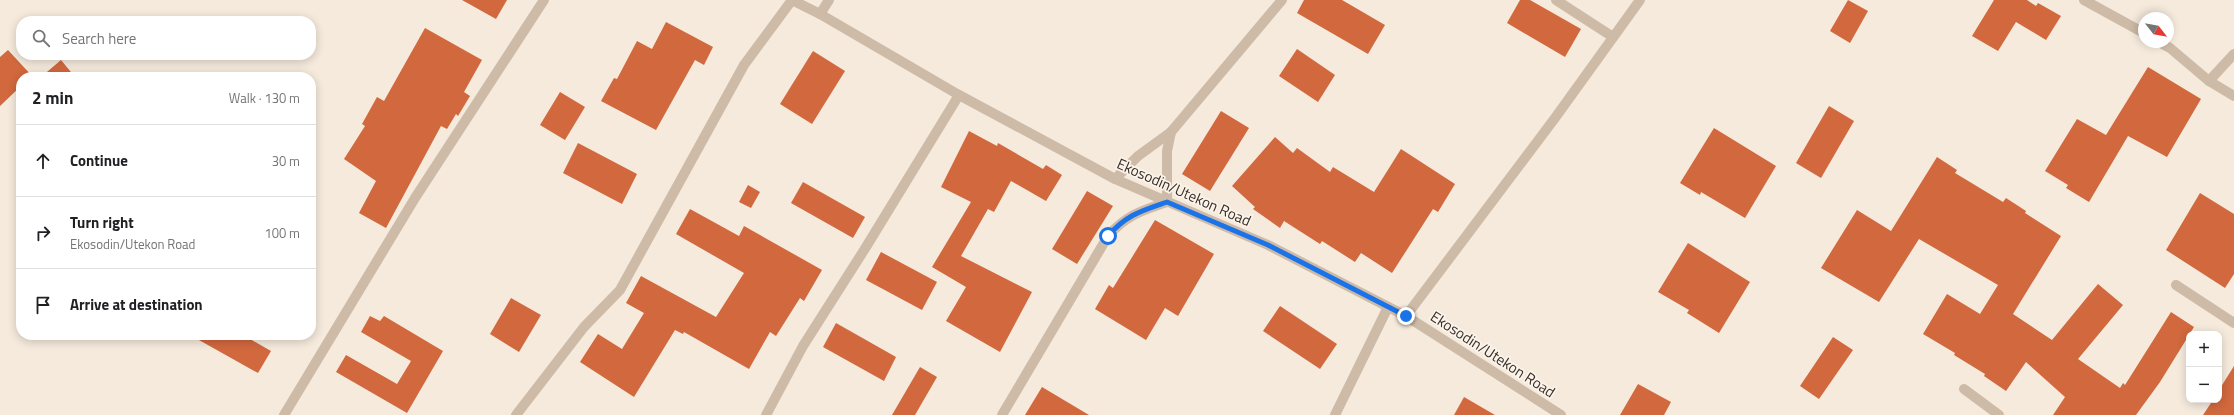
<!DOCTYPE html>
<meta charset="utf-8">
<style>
:root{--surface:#fff;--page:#f6f6f6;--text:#202124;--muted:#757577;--line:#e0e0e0}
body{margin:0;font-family:"Titillium Web",sans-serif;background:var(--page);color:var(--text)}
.controls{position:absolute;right:12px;bottom:12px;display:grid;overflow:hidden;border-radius:8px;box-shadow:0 2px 10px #0003}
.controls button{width:36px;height:36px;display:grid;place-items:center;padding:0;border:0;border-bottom:1px solid var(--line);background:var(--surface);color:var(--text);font:20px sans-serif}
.compass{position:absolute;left:2138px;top:12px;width:36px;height:36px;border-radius:50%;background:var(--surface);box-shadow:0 2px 10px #0003;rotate:121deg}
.stop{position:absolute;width:12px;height:12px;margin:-9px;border:3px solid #1a73e8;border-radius:50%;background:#fff}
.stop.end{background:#1a73e8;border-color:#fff;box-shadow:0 1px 4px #0008}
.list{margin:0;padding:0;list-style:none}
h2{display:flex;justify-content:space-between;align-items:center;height:52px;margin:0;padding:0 16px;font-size:17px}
h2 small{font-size:13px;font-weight:400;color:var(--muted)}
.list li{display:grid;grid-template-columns:26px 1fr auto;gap:12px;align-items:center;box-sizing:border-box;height:72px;padding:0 16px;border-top:1px solid var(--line)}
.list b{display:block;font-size:15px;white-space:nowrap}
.list p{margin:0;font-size:13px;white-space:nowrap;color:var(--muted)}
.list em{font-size:13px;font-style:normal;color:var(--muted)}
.icon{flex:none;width:22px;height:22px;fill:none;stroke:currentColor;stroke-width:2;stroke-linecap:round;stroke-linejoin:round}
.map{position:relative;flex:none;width:2234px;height:415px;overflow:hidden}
.search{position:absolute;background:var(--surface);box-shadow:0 2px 10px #0003;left:16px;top:16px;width:300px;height:44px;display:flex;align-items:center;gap:10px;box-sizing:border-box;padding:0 14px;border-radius:16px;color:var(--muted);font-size:15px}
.panel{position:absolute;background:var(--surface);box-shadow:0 2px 10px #0003;left:16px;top:72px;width:300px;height:268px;border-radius:16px}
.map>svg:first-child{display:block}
</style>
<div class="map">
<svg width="2234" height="415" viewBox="0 0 2234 415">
<rect width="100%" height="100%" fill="#f5eadc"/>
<g fill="#d1683e">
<polygon points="462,0 507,0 496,19"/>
<polygon points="1304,0 1342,0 1385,25 1368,54 1297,13"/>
<polygon points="1520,0 1530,0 1581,29 1565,57 1507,23"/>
<polygon points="1848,0 1868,11 1850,43 1830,31"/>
<polygon points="1994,0 2027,0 2036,6 2038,3 2061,16 2046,40 2016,22 1998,51 1972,36"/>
<polygon points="666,22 713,47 704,65 695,60 656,130 601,101 614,78 617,79 637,41 652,49"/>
<polygon points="425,28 482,60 464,92 470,96 458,116 456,114 447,129 441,126 386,228 359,213 376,181 344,159 365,126 362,124 377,97 384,101"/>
<polygon points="1297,49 1335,75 1318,102 1279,76"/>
<polygon points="8,50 33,77 21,77 21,86 0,106 0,57"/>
<polygon points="813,51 845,71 812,124 780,104"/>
<polygon points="61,60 75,77 41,77"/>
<polygon points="2148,67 2201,99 2167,157 2128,136 2089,202 2066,188 2068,185 2045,171 2077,119 2106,135"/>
<polygon points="560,92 585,107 565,140 540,125"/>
<polygon points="1829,106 1854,121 1821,178 1796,163"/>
<polygon points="1221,111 1249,128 1210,191 1182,174"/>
<polygon points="1714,128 1776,166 1745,218 1701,192 1700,195 1680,183"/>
<polygon points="969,131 997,146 998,143 1043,169 1046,165 1062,175 1046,201 1011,181 994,212 988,209 961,256 1032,292 1000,352 946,321 966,287 932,267 971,202 941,187"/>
<polygon points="1275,137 1293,153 1297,148 1330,172 1333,167 1374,192 1401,149 1455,184 1438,212 1433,209 1392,273 1361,253 1355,262 1322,241 1320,244 1284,221 1280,228 1253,209 1255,207 1232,186"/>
<polygon points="578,143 637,174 622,204 563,173"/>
<polygon points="1937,157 1957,170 1955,173 2003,202 2006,198 2026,211 2025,213 2061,236 2013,314 2052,340 2098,284 2123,305 2078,359 2120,388 2123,383 2125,385 2171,312 2194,327 2160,382 2136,415 2053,415 2065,397 2026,362 2006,391 1984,376 1985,374 1954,355 1955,353 1923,334 1947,294 1980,314 1998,285 1919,239 1879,302 1821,268 1857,210 1891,231"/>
<polygon points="803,182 865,217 853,238 791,203"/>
<polygon points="748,185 760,192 751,208 739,202"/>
<polygon points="1087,191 1113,206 1077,264 1052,249"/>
<polygon points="2200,193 2234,214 2234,274 2225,288 2166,250"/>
<polygon points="690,209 739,236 744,226 822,270 804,301 800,298 776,336 770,332 749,369 684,332 683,334 675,330 634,397 580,362 598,334 622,349 644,313 626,303 641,276 716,317 744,273 676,234"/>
<polygon points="1155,220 1214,254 1178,316 1165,308 1146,340 1095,309 1109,285 1113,288"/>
<polygon points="1688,243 1750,282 1719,333 1687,313 1689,310 1658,292"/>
<polygon points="881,252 937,282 922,310 866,280"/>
<polygon points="511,298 541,315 519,352 490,334"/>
<polygon points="1280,306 1337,344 1320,369 1263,331"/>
<polygon points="370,316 380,321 384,316 443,351 407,413 336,372 346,355 397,384 411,361 361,332"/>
<polygon points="836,323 896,357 884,381 823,347"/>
<polygon points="190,335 243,335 271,351 258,373"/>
<polygon points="1833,337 1853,350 1819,399 1800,386"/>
<polygon points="2234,366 2234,415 2203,415 2213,400 2219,400 2219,390"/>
<polygon points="920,367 937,377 915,415 892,415"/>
<polygon points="1638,384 1671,402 1664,415 1620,415"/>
<polygon points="1042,387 1089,415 1025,415"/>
<polygon points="1464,397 1495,415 1454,415"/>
</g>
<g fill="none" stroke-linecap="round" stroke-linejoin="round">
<g stroke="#cebba7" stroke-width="10">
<polyline points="792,0 820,14 959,95 1115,179 1268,245 1406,316 1561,415"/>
<polyline points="1556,0 1613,37"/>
<polyline points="2084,0 2144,33"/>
<polyline points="820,14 829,0"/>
<polyline points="2159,42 2170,48 2209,81 2234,96"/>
<polyline points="2209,81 2234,54"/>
<polyline points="1115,179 1138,156 1171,132 1282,0"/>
<polyline points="2176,285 2234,323"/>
<polyline points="1406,316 1555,118 1640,0"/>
<polyline points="1964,389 1999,415"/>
<polyline points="284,415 415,198 544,0"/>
<polyline points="516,415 584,327 620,290 744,65 792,0"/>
<polyline points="766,415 803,346 866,247 959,95"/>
<path d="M1002,415L1108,236C1126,215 1141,211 1167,202V151L1171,132"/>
<polyline points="1335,415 1388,307"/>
</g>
</g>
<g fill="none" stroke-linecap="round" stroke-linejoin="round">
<path stroke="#1a73e8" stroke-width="5" d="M1108,236C1126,215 1141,211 1167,202L1268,245L1406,316"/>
</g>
<g text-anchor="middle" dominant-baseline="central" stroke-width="3.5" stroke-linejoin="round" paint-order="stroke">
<g font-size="15" fill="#3a2e28" stroke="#fbf4ea">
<text transform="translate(1184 192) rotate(24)">Ekosodin/Utekon Road</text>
<text transform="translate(1493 354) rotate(33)">Ekosodin/Utekon Road</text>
</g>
</g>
</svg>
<div class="controls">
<button>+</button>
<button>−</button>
</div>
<svg class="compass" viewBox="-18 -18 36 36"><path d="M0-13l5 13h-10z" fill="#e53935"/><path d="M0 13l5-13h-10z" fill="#757577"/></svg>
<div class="stop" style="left:1108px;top:236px"></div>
<div class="stop end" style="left:1406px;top:316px"></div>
<div class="search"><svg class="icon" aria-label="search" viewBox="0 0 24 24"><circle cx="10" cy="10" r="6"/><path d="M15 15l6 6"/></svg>Search here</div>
<section class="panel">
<h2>2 min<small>Walk · 130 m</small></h2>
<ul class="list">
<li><svg class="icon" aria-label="ahead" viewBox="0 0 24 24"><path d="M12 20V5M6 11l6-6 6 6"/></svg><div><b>Continue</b></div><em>30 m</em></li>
<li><svg class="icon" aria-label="right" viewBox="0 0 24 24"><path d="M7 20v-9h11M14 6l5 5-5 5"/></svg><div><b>Turn right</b><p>Ekosodin/Utekon Road</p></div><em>100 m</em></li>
<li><svg class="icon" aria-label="arrive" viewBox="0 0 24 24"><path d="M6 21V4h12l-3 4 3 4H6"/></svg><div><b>Arrive at destination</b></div></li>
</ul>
</section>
</div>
